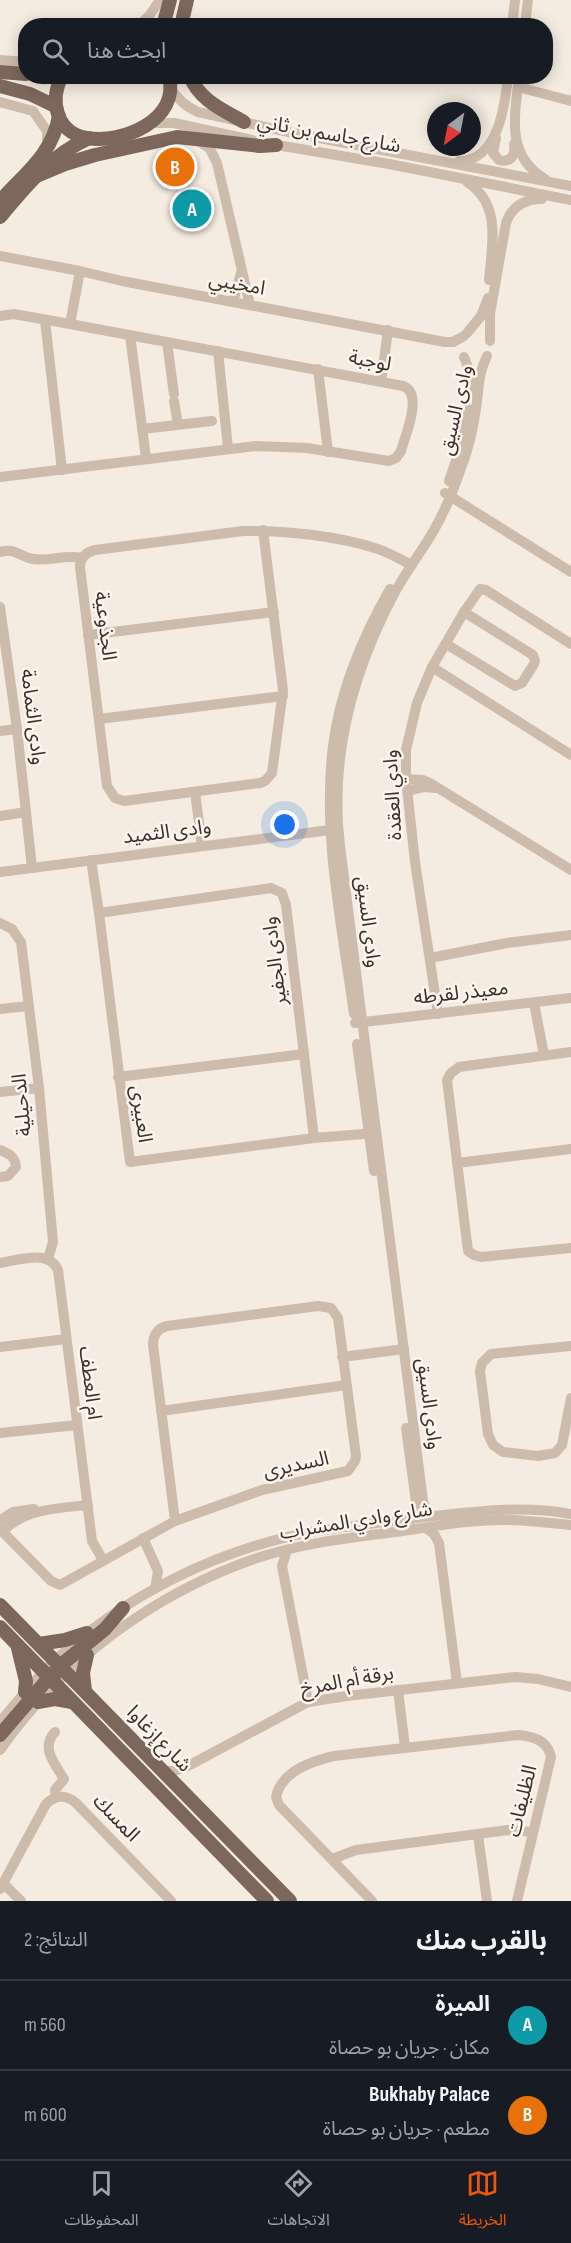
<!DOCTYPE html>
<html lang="ar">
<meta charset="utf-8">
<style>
:root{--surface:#171b24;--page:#20242c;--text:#f1f3f6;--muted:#9ea1a6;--line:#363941;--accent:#ea580c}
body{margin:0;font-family:"Sofia Sans Condensed","Noto Sans Arabic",sans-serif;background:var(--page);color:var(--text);direction:rtl}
.compass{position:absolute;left:427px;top:102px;width:54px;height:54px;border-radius:50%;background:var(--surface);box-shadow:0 3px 15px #0003;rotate:212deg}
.you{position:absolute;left:285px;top:825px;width:21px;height:21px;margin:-15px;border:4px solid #fff;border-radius:50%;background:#1a73e8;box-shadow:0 0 0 9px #1a73e833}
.badge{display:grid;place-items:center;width:39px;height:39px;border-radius:50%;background:var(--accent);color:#fff;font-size:20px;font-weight:700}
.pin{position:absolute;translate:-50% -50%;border:3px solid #fff;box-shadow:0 2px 6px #0006}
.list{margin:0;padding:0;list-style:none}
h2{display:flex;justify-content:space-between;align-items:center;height:78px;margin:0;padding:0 24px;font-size:26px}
h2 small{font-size:20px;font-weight:400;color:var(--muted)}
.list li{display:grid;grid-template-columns:39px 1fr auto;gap:18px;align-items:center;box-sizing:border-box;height:90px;padding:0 24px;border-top:2px solid var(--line)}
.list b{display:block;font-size:22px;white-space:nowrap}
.list p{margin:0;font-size:20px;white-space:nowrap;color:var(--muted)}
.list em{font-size:20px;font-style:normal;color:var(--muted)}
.icon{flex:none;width:33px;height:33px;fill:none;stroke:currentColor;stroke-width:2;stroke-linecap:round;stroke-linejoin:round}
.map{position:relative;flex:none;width:571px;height:1901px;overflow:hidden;direction:ltr}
.search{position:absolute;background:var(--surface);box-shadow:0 3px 15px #0003;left:18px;right:18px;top:18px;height:66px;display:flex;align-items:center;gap:15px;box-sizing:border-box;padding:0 21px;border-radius:24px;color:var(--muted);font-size:22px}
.sheet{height:258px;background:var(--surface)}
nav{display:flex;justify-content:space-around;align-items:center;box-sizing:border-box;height:84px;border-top:2px solid var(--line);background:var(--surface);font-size:16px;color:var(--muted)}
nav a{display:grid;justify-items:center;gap:3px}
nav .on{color:var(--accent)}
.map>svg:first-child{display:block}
</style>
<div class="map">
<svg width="571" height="1901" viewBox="0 0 571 1901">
<rect width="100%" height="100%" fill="#f4ebe1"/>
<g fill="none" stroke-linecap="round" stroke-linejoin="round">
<g stroke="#cdbbac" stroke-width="10">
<polyline points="138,26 149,16 160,0"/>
<polyline points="512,26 515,0"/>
<polyline points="525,26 528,0"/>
<polyline points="0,60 26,62"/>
<path d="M519,76C515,116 505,155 545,179"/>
<polyline points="518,87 571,101"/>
<path d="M171,89C179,100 185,106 198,112L293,133L571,186"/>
<polyline points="0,102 33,111 47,131 47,147"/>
<polyline points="151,123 174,123 252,140"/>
<path d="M496,138L493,153L499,160C511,163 516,155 514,144"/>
<polyline points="197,140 210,149 217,163 250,305"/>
<polyline points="271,144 389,164 571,200"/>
<path d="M459,161C498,161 505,106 508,76"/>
<path d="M467,182C502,204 492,245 489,280"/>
<polyline points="0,256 80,271 122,281 445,342 453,342 464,336"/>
<polyline points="233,302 241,273"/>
<path d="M0,316L14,314L70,324L403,386C424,393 405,436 401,451L396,458L389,461L307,448L256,446L0,477"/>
<polyline points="45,320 62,470"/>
<polyline points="70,324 80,271"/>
<polyline points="467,333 481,316 488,298"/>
<polyline points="130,335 146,458"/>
<path d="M490,341V314L506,223C512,206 525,199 542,199"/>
<polyline points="167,342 174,394"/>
<polyline points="218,351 228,448"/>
<polyline points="464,357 471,375 471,394"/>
<polyline points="318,369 328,452"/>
<polyline points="381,382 388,330"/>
<polyline points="174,401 178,425"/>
<polyline points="142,429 212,421"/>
<polyline points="449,481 459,452 469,409"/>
<polyline points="445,493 571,572"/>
<path d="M263,530L283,690L272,773L265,781L260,783L124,801L115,798L107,786L80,567C80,558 86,552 95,550L243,531C283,530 339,536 378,549C390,553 401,560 412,565"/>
<path d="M0,552C14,547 20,557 33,559C49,562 65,554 82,558"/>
<polyline points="0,607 17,729 32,868"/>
<polyline points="88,635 274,612"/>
<polyline points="446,644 515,686 522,683 534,664 535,661 533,655 464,612"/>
<polyline points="432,667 571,755"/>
<polyline points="99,719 283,696"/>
<polyline points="0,731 17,729"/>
<polyline points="406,779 423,780 430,783 571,870"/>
<polyline points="408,791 424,787 436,788"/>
<polyline points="195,792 202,846"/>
<polyline points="0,816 26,812"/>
<polyline points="91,860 99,913 130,1162 314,1138 376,1133"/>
<polyline points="0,872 338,829"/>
<polyline points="99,913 271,888 282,893 286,905 314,1138"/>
<polyline points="0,923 12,929 21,942 39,1088 53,1242 48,1259"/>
<polyline points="430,958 507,943 571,935"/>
<polyline points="534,1003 544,1055"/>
<polyline points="0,1009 28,1006"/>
<path d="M354,1014C342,926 322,835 333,746C340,690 362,638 390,589"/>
<polyline points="438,1014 415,862 406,779 406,750 417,703 432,667 464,612 480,589 486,590 571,644"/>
<polyline points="355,1023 571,998"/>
<polyline points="357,1044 374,1171"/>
<polyline points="571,1052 459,1067 451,1073 447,1080 468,1251 474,1255 481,1257 571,1248"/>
<polyline points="118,1077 304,1054"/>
<polyline points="0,1092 39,1088"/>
<path d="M0,1150C9,1154 15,1156 16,1167L8,1176L0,1177"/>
<polyline points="457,1163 571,1149"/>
<path d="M0,1263C18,1260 49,1249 58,1270L92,1541L103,1560"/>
<polyline points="571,1346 491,1354 482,1363 480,1371 488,1434 493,1445 503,1452 538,1456 555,1453 562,1445 571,1398"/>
<polyline points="0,1347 66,1339"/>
<polyline points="342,1357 404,1349"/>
<polyline points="161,1411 346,1385"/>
<polyline points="406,1428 416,1502 412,1519"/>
<polyline points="0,1433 77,1425"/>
<path d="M433,1516L427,1511L423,1501L340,846C329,756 353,671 395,592C407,570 422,551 434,530C445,511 453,491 460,471C468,451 473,430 476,409C479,390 478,373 487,356"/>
<polyline points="0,1520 13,1512 34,1509"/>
<polyline points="426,1528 434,1534 439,1543 457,1683"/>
<path d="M0,1529L51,1581L60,1585L175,1521L262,1490L348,1471L355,1461L356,1456L338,1318L331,1308L318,1306L167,1326C158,1328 153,1335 153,1345L175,1521"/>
<path d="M3,1531C24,1509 59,1508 88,1505"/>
<polyline points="143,1538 158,1571 155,1589"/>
<polyline points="287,1550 282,1566 308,1702"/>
<polyline points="398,1690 405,1747"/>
<path d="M0,1722C16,1703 31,1684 48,1667C122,1596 220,1547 322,1530C350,1526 379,1523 408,1519C462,1513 516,1504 571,1514"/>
<path d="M55,1732C40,1748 55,1764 64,1779L55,1790L56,1797"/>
<path d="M0,1750C63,1661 154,1593 257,1558C302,1543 349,1538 395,1532C431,1527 467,1520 503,1520C526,1520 548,1523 571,1525"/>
<polyline points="163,1771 174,1771 186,1767 308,1702 347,1696 515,1677 538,1679 571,1687"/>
<polyline points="478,1835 487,1901"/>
<polyline points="332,1859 356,1850 508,1830 533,1832"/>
<polyline points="3,1883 21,1901"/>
<path d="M0,1889L46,1804C55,1795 66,1794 76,1803L171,1901"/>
<path d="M372,1901L279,1805L276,1797C281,1772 312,1761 334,1756L518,1735C533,1736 548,1741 551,1757L517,1901"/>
</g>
<g stroke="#7d675c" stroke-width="14">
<polyline points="163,26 170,0"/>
<polyline points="181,26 187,0"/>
<polyline points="0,72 26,74"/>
<path d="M62,76C49,100 56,133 87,138C123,144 180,120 169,76"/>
<path d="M190,76C199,100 223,110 244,122"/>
<polyline points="0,86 30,94 55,106"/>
<polyline points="34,177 65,164 95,155 177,137 260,146 276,145"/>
<path d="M0,201C25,173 52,155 59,116"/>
<path d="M0,217C26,186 51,155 89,138"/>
<polyline points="0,1605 290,1901"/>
<polyline points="0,1627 267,1901"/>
<polyline points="39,1644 65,1640 87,1633"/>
<polyline points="18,1648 26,1681 25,1692"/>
<polyline points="56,1673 61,1665 105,1629 123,1608"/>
<polyline points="85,1691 83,1673 87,1655"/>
<polyline points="38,1702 55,1699 72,1702"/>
<polyline points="0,1735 53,1673"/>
</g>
</g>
<g text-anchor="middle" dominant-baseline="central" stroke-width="5" stroke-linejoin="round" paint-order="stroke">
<g font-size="20" fill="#3b302b" stroke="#fbf5ee">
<text transform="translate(329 134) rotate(10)">شارع جاسم بن ثاني</text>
<text transform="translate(237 284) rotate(10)">امخيبي</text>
<text transform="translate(370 361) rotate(11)">لوجبة</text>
<text transform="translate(456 410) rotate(-77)">وادى السيق</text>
<text transform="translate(105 626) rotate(83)">الجذوعية</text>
<text transform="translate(33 717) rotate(83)">وادى الثمامة</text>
<text transform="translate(393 795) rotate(-93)">وادي العقدة</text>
<text transform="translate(167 832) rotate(-7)">وادى الثميد</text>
<text transform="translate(368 922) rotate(83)">وادى السيق</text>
<text transform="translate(275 961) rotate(-97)">وادى الجفير</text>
<text transform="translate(461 993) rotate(-6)">معيذر لقرطه</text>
<text transform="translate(22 1105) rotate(-95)">الدحيلية</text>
<text transform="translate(141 1114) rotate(82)">العبيرى</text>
<text transform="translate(90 1383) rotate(83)">ام العطف</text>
<text transform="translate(429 1404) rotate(83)">وادى السيق</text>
<text transform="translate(296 1465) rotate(-12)">السديرى</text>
<text transform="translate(356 1521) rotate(-9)">شارع وادي المشراب</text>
<text transform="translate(347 1681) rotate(-10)">برقة أم المرخ</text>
<text transform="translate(159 1739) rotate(46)">شارع إزغاوا</text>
<text transform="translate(522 1801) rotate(-76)">الظليفات</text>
<text transform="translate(116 1818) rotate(46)">المسك</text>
</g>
</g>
</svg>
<svg class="compass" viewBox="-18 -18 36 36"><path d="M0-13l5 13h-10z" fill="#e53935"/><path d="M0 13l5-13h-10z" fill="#9ea1a6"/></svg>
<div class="you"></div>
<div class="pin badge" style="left:192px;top:209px;background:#0f9aa8">A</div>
<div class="pin badge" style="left:175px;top:167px;background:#e8710a">B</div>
<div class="search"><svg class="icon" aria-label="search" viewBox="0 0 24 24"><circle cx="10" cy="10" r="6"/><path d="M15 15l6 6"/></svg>ابحث هنا</div>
</div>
<section class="sheet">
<h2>بالقرب منك<small>النتائج: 2</small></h2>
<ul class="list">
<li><span class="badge" style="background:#0f9aa8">A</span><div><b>الميرة</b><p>مكان · جريان بو حصاة</p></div><em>560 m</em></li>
<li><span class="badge" style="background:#e8710a">B</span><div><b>Bukhaby Palace</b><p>مطعم · جريان بو حصاة</p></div><em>600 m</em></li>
</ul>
</section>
<nav>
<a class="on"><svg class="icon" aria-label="map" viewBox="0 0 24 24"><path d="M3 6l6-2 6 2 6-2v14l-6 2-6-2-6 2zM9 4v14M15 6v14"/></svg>الخريطة</a>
<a><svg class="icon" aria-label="directions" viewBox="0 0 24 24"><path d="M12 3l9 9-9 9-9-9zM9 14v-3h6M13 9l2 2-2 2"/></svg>الاتجاهات</a>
<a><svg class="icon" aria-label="saved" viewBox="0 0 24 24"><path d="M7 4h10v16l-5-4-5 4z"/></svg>المحفوظات</a>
</nav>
